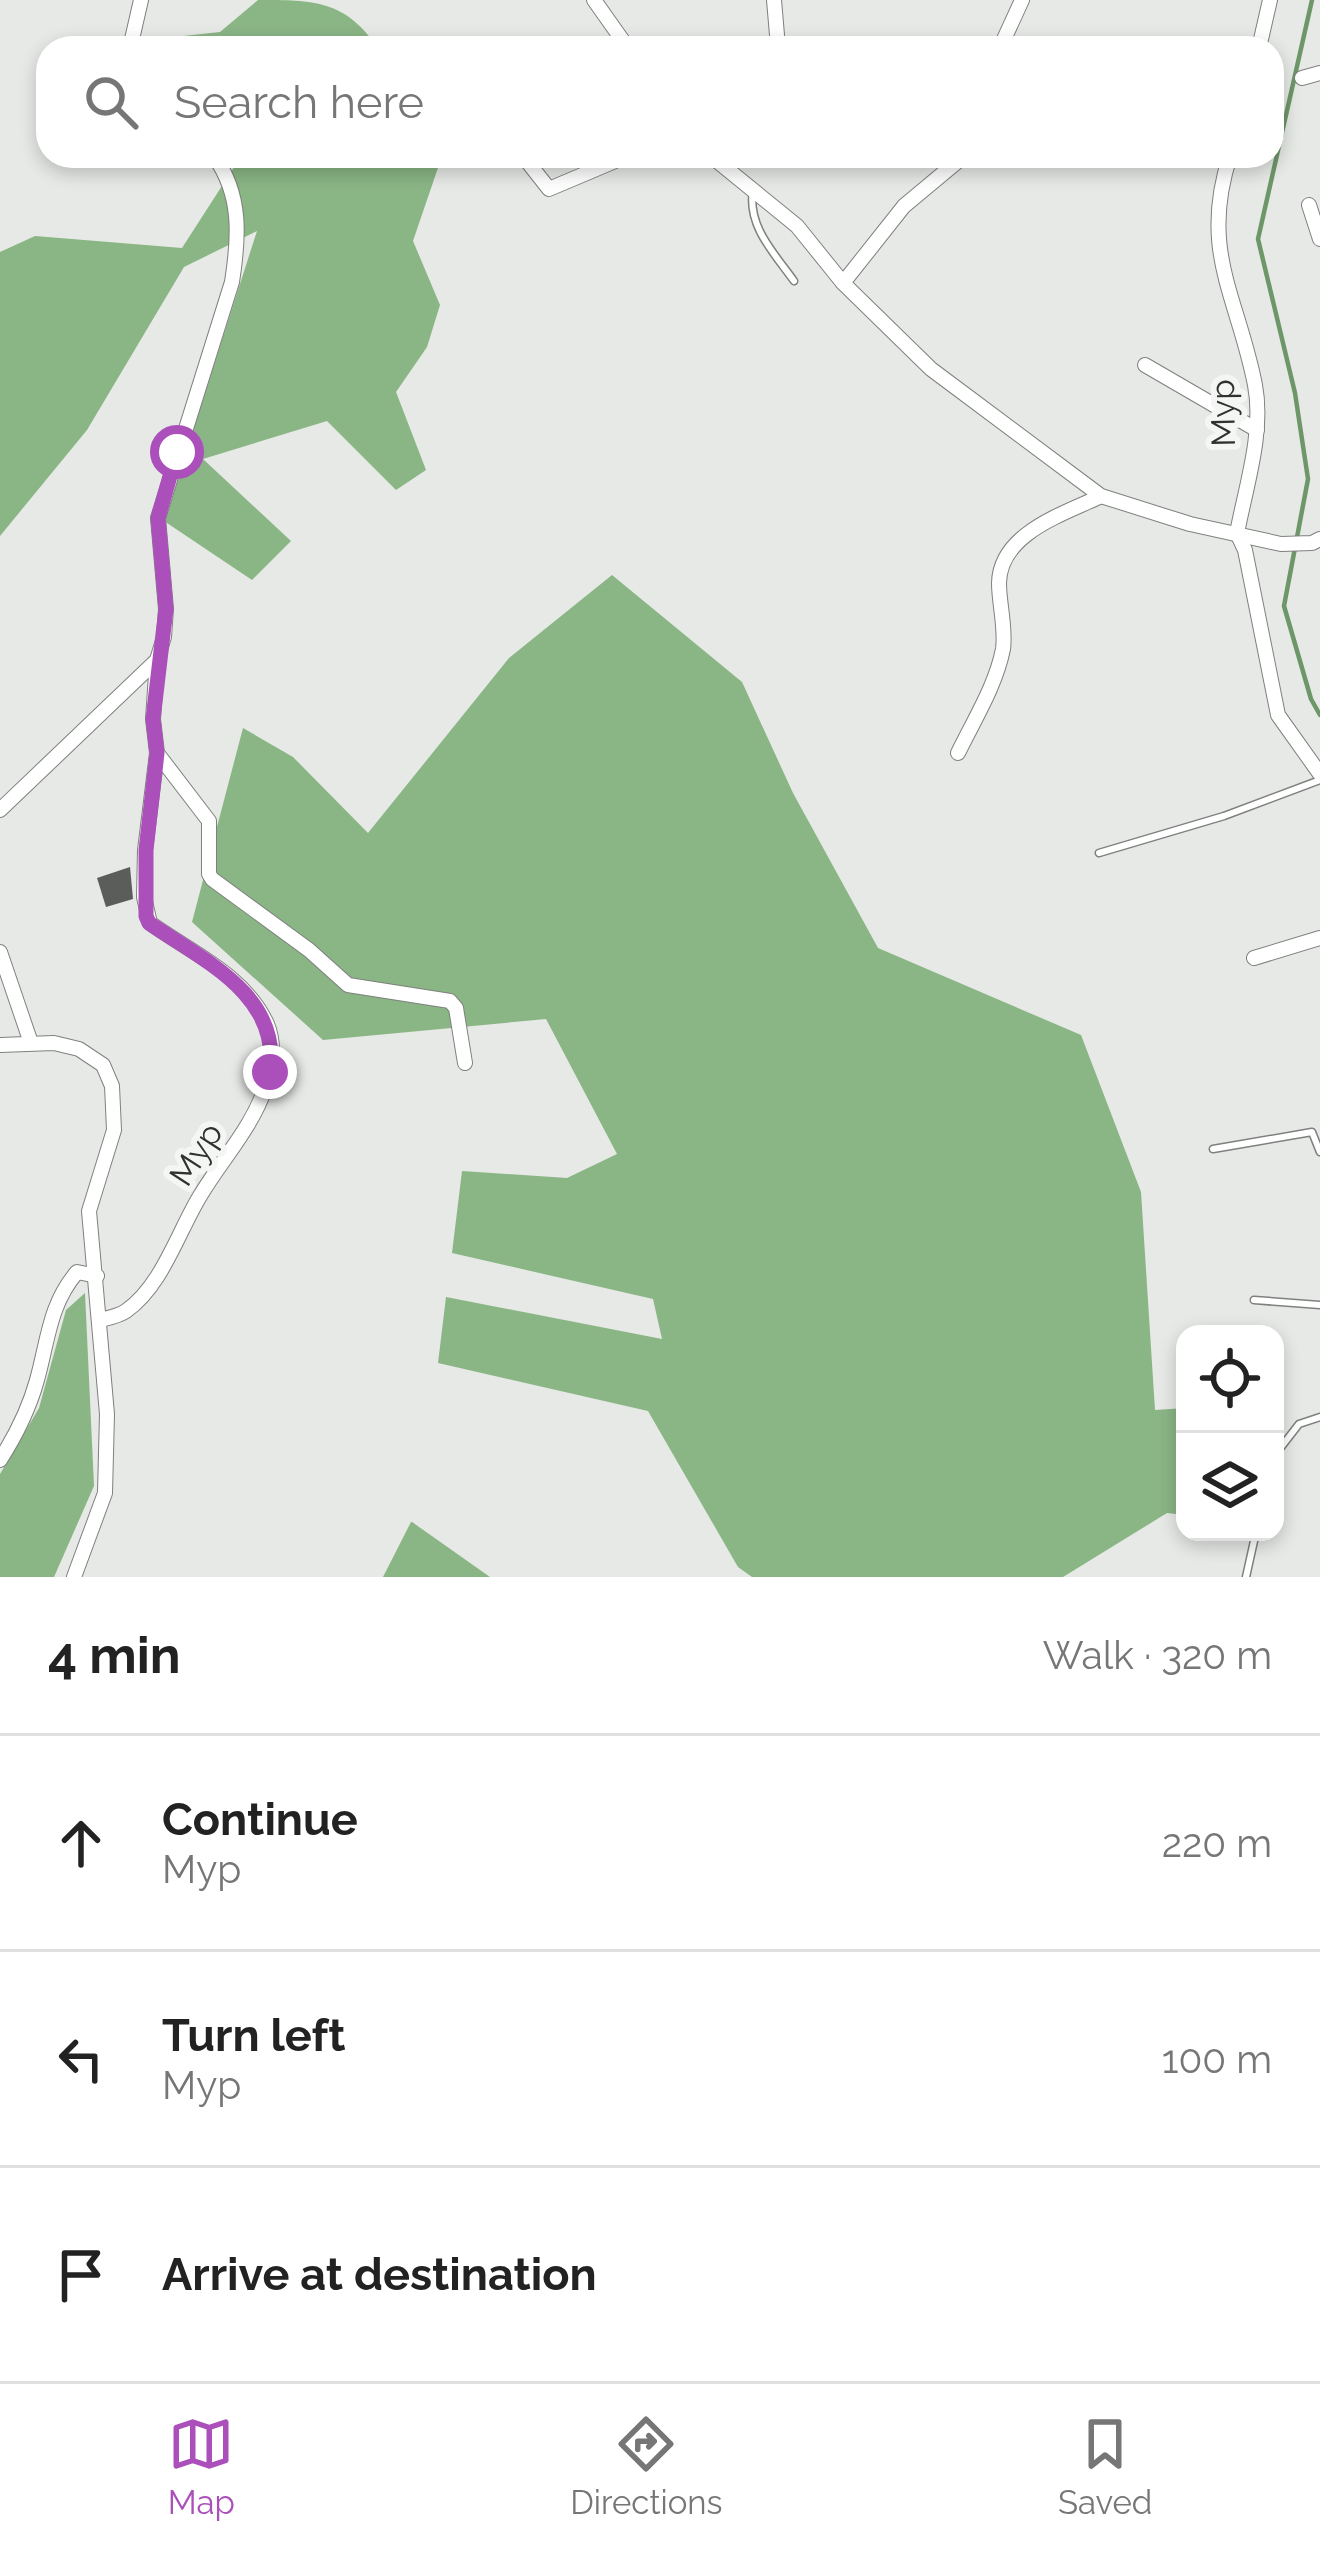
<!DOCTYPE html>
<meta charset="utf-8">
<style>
:root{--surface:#fff;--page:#f2f2f2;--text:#222;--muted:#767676;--line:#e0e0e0;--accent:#ab4fba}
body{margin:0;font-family:Raleway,sans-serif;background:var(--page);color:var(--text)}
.controls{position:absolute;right:36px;bottom:36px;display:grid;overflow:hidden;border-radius:24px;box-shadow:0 6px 18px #0003}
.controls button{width:108px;height:108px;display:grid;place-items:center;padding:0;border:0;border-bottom:3px solid var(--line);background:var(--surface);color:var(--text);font:60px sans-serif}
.stop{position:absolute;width:36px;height:36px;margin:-27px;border:9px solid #ab4fba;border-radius:50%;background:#fff}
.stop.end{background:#ab4fba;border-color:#fff;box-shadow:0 3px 12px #0008}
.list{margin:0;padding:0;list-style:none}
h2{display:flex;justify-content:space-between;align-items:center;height:156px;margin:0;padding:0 48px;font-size:51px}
h2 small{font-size:39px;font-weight:400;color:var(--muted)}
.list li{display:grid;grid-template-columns:78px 1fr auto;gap:36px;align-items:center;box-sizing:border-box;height:216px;padding:0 48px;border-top:3px solid var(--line)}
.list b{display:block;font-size:45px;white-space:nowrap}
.list p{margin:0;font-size:39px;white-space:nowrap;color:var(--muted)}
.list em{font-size:39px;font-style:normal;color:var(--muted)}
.icon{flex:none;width:66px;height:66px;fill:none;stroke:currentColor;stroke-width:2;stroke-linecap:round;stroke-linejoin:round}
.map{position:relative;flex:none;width:1320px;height:1577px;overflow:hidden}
.search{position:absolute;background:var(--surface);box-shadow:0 6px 18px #0003;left:36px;right:36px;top:36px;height:132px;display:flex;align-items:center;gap:30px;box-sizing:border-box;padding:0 42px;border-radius:36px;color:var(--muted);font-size:45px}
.sheet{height:804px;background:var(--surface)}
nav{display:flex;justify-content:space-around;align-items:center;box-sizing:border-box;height:168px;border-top:3px solid var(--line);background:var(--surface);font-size:33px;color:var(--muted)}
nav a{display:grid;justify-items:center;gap:6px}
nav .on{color:var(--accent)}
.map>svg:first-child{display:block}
</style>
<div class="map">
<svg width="1320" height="1577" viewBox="0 0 1320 1577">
<rect width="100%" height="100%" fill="#e6e9e5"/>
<g fill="#8ab585">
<path d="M258,0C314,0 345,0 378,48H108L109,44L220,32Z"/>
<polygon points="233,156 442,156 413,241 440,305 427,347 396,392 426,470 396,490 327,421 203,459 291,541 252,580 164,521 257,231 184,267 87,430 0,536 0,252 35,236 182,248 238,161"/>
<polygon points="612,575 742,682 793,793 878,948 1081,1035 1141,1192 1155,1410 1185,1408 1185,1515 1167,1513 1063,1577 752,1577 738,1567 648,1411 438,1363 446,1297 662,1339 653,1299 452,1253 462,1171 567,1178 617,1154 546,1019 323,1040 192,922 243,728 293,757 368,833 509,658"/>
<polygon points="85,1293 94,1486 54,1577 0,1577 0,1474 39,1408 66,1310"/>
<polygon points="411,1522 412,1522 490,1577 383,1577"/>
</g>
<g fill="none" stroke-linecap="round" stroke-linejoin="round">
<polyline stroke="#6d9768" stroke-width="4.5" points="1312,0 1258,239 1295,393 1308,479 1284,606 1311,699 1320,715"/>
</g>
<polygon fill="#5a5d5a" points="130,867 133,899 106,907 97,878"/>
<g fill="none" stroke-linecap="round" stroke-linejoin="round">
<g stroke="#7e817d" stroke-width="9">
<g id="service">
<path d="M753,190C747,226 774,253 794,281"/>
<polyline points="1099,853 1224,816 1320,780"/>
<polyline points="1213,1149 1312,1132 1320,1152"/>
<polyline points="1254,1300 1320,1305"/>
<polyline points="1275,1455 1299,1424 1320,1417"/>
<polyline points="1246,1577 1256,1532"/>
</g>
</g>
<g stroke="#7e817d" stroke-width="16">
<g id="minor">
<polyline points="594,0 628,48"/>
<polyline points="774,0 777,35"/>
<polyline points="130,48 141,0"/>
<polyline points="1000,48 1022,0"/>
<polyline points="1259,48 1270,0"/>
<polyline points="1302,78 1320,73"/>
<polyline points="523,156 549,189 627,156"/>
<polyline points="711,156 797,226 843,283 931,369 1101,496 1190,524 1281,544 1312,543 1320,539"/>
<path d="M1230,156C1199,251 1238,297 1255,385C1264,432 1246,486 1237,533"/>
<polyline points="1309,205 1320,239"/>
<polyline points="843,283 904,206 964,156"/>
<polyline points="1145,365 1257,430"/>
<polyline points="1237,533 1245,550 1278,715 1320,774"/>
<polyline points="157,753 209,821 209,874 212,879 309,950 348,985 450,1001 456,1008 465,1063"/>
<path d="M958,753C974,720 996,685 1003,649C1006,628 999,604 999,583C1000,533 1064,514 1101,496"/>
<polyline points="0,810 157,660"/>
<polyline points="0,952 31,1043"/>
<polyline points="1254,958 1320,938"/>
<polyline points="0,1045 54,1043 79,1049 103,1065 112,1086 114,1130 89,1211 107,1414 105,1493 74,1577"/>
<path d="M100,1320C108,1318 119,1316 126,1311C162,1286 178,1232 200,1196C222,1159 252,1128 266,1086C272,1067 275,1043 267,1024C245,975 190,952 150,923L144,897L145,850L157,753L153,719L157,660L164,637L166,609L158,518L232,282C239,237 242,195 214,156"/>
<path d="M0,1460C16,1435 29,1409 37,1380C48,1341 49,1305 77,1272L97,1276"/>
</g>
</g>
<use href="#service" stroke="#fff" stroke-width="6"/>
<use href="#minor" stroke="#fff" stroke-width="14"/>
</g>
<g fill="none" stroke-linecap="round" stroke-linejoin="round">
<path stroke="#ab4fba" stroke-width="15" d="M177,452L158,518L166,609L153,719L157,753L146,850V916L149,923C203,960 281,995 270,1072"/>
</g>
<g text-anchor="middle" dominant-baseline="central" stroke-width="12" stroke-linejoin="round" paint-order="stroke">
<g font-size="33" fill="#303130" stroke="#f3f6f2">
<text transform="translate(1223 413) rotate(-91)">Мур</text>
<text transform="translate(196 1154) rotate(-57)">Мур</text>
</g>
</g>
</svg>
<div class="controls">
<button><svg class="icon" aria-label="locate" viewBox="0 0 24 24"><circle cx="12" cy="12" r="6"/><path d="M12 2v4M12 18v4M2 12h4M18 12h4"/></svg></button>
<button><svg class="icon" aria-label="layers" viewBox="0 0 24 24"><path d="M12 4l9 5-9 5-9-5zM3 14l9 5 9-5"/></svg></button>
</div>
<div class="stop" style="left:177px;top:452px"></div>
<div class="stop end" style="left:270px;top:1072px"></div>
<div class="search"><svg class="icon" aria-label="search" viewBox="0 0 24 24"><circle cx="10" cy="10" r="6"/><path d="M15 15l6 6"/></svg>Search here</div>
</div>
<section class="sheet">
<h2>4 min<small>Walk · 320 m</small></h2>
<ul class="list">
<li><svg class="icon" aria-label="ahead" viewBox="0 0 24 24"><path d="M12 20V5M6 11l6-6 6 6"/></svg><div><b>Continue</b><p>Мур</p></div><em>220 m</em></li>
<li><svg class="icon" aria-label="left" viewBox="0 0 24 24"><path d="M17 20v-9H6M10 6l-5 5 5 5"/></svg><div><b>Turn left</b><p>Мур</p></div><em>100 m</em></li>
<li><svg class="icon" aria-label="arrive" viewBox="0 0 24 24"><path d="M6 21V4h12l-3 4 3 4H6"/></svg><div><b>Arrive at destination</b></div></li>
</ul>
</section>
<nav>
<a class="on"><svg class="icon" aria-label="map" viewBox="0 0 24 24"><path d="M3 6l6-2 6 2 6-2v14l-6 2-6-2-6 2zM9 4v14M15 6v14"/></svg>Map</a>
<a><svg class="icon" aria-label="directions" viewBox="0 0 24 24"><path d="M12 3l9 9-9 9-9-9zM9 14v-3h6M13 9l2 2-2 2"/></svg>Directions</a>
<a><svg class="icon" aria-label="saved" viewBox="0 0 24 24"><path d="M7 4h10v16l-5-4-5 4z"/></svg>Saved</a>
</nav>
